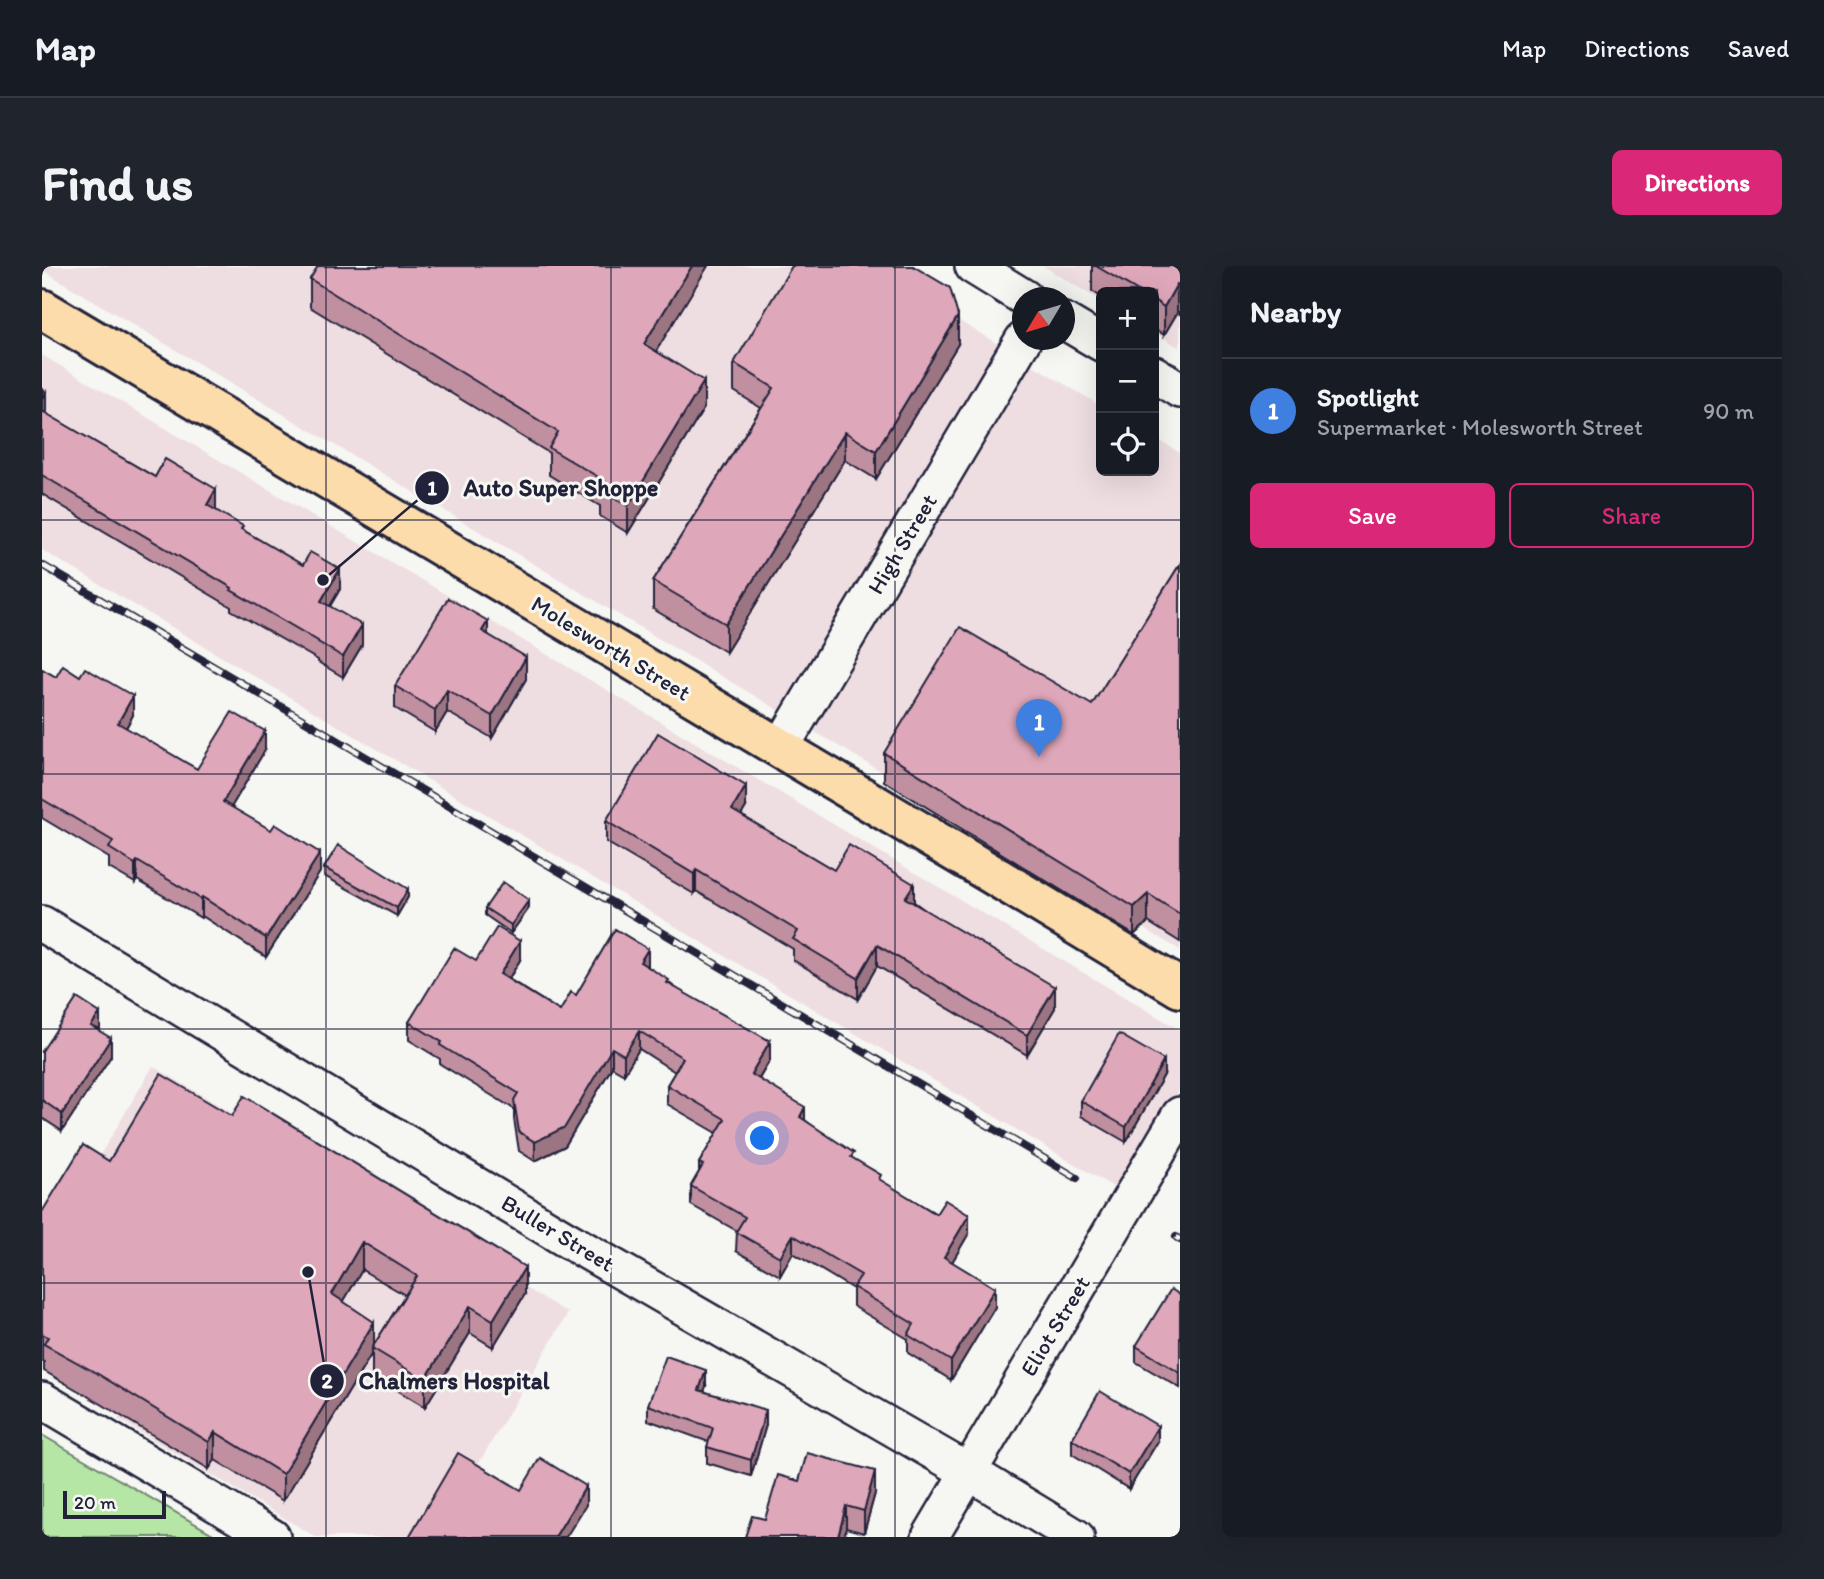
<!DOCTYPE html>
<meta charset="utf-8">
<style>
:root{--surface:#171b24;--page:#20242c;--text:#f1f3f6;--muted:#9ea1a6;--line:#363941;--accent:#db2777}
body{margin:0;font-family:Itim,sans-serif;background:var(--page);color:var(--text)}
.controls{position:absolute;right:21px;top:21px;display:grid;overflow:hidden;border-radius:10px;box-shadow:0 7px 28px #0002}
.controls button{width:63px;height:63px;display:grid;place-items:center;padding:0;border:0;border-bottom:2px solid var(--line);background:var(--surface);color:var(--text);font:35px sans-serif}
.compass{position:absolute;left:970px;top:21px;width:63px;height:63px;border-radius:50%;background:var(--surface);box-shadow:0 7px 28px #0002;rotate:232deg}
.scale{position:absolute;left:21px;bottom:18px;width:103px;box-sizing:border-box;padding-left:7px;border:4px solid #22223b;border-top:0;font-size:19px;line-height:24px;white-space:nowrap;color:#22223b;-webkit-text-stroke:5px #f6f6f2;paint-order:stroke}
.you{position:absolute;left:721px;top:873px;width:24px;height:24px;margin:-18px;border:5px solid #fff;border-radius:50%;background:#1a73e8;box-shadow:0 0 0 10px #1a73e833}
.badge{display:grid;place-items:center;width:46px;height:46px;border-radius:50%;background:var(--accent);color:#fff;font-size:23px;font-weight:700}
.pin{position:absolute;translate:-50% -58px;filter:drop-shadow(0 2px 4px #0008)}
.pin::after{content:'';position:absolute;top:37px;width:24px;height:21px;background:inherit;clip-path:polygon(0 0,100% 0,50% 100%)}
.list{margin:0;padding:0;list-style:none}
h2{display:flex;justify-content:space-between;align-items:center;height:91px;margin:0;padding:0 28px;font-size:30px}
h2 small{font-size:23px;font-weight:400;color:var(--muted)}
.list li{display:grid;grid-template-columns:46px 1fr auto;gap:21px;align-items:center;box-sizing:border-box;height:105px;padding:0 28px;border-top:2px solid var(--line)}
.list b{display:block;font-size:26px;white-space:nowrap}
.list p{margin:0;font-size:23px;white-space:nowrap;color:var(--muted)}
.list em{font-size:23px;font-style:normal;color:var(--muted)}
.actions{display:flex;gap:14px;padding:21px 28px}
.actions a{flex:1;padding:16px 0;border:2px solid var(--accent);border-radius:10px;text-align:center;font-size:24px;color:var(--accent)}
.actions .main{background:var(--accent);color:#fff}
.icon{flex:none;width:38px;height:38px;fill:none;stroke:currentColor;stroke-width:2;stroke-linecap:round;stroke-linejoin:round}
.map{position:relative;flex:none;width:1138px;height:1271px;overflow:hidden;border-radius:10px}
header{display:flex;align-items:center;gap:42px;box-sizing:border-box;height:98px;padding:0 35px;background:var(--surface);border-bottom:2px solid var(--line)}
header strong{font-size:33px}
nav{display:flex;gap:38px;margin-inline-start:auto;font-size:24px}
.intro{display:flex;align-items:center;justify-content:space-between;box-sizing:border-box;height:168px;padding:0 42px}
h1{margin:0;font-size:49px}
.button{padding:18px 32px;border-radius:10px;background:var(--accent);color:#fff;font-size:24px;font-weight:700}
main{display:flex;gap:42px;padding:0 42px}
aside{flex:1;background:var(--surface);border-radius:10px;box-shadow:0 7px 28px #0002}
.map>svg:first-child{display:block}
</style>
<header>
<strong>Map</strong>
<nav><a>Map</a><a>Directions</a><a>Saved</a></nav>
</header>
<div class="intro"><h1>Find us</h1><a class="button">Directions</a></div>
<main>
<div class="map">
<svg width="1138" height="1271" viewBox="0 0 1138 1271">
<rect width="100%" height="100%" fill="#f6f6f2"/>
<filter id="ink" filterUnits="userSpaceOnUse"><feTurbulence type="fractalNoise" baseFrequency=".0143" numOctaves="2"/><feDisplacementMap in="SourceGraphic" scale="14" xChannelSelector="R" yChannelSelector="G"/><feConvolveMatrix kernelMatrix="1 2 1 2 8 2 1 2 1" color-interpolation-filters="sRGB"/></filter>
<g filter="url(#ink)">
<g fill="#efdee1">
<polygon points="0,0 826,0 1059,140 1059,205 1112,205 1112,171 1138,187 1138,684 0,4"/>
<polygon points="1001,0 1138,0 1138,82 1112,66 1112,26 1059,26 1059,35"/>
<polygon points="0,89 1138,764 1138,824 1078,925 0,284"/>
<polygon points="111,800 526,1047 393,1271 274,1271 76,1153 141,1044 12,967"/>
</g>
<polygon fill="#b6e6a6" stroke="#6c8470" stroke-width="2" points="0,1169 176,1271 0,1271"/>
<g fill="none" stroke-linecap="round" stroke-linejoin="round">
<g stroke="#22223b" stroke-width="40">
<g id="minor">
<polyline points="931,0 983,32"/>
<polyline points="1022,55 1059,77"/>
<polyline points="1112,108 1138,124"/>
<polyline points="738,483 981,74"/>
<polyline points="0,658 522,972 927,1206 1034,1271"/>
<polyline points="0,1134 230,1271"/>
<polyline points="888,1271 1138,849"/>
</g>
</g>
<g stroke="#22223b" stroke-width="44">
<polyline id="major" points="0,43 948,607 1138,722"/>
</g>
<use href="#minor" stroke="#f6f6f2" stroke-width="35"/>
<use href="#major" stroke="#fddcac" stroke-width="38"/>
<g stroke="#22223b" stroke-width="8">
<g id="rail">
<polyline points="0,299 1035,912"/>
<polyline points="1134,971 1138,974"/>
</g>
</g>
<use href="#rail" stroke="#f6f6f2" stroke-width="5" stroke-dasharray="16" stroke-linecap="butt"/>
</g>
<g fill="#c090a0" stroke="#22223b" stroke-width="2" fill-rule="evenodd">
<polygon points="1050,0 1138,0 1138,48 1135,47 1122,69 1112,62 1112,26 1059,26 1059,31 1050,25"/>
<polygon points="268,13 614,85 662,142 586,267 558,250 558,240 507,209 507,187 268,41"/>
<polygon points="916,78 834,213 803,194 684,386 611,343 611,315 719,142 692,125 692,97"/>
<polygon points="0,123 4,145 3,147 113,211 174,243 174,244 201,264 298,323 288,340 320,379 301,411 276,396 276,394 189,344 189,341 0,228"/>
<polygon points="1138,298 1138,676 1106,656 1092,669 842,515 842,487 1050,439"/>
<polygon points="446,368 484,413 450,472 405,446 393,466 353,442 353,420"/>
<polygon points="0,403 14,411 91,449 84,462 155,503 223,484 189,541 278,606 224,691 160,650 159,652 95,614 93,617 67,602 67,592 0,552"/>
<polygon points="704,541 699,549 792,604 872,636 1013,742 985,789 835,700 816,733 751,694 751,683 654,625 652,628 564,576 564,555"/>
<polygon points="282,602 366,631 355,650 282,610"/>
<polygon points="443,642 487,642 469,667 443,649"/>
<polygon points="478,694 467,713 518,745 534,729 606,701 728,794 717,813 763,854 839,915 927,967 910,996 953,1041 909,1114 866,1087 866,1073 811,1040 811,1023 751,987 738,1010 694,985 695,965 649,939 649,920 657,906 657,897 675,867 625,838 625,819 633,806 597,783 582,808 570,801 523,880 493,895 477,885 472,853 472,843 398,798 398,793 367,774 367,756 434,695"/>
<polygon points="57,765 69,790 20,865 0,852 0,785"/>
<polygon points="1122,809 1084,876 1039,850 1039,835"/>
<path d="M67,895L483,1028L451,1081L428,1067L383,1141L330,1109V1087L241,1235L173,1194L167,1203L56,1136L2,1105V1096L0,1095V946ZM320,1004L363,1029L332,1079L301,1036Z"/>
<polygon points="1138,1029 1138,1122 1094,1096 1094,1080"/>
<polygon points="664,1120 662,1125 724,1159 709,1210 665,1197 665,1181 667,1176 606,1154 606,1139"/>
<polygon points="1030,1173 1116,1175 1087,1223 1030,1188"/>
<polygon points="757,1215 833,1227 822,1267 804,1262 723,1253"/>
</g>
<g fill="#9c7582" stroke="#22223b" stroke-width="2">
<polygon points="650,0 666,0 602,105 602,78"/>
<polygon points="1135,18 1135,47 1122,69 1122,41"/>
<polygon points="916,50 916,78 834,213 834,185"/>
<polygon points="662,115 662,142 586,267 586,240"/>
<polygon points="4,126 4,145 0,152 0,132"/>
<polygon points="803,166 803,194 684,386 684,358"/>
<polygon points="174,223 174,243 165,259 165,239"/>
<polygon points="298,303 298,323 279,355 279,335"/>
<polygon points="446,355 446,377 440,365"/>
<polygon points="320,359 320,379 301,411 301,391"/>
<polygon points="484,391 484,413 450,472 450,450"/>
<polygon points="405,424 405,446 393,466 393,444"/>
<polygon points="91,430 91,449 76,476 76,457"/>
<polygon points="223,465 223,484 181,555 181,536"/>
<polygon points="704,520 704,541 690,565 690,544"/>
<polygon points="278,587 278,606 224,691 224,672"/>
<polygon points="95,595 95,614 93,617 93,598"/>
<polygon points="654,604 654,625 652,628 652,608"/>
<polygon points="872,618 872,638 863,632"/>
<polygon points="366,623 366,631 355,650 355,642"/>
<polygon points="1106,628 1106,656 1092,669 1092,641"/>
<polygon points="160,631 160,650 159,652 159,633"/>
<polygon points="487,634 487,642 469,667 469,659"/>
<polygon points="478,675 478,694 458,727 458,708"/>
<polygon points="835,679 835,700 816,733 816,712"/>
<polygon points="606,683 606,701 598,696"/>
<polygon points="1013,721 1013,742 985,789 985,769"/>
<polygon points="58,747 58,764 49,760"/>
<polygon points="597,765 597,783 582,808 582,789"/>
<polygon points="69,772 69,790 20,865 20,848"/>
<polygon points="728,775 728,794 709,826 709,808"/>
<polygon points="570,782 570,801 523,880 493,895 493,876"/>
<polygon points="1122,794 1122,809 1084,876 1084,861"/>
<polygon points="763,841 763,860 758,851"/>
<polygon points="927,949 927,967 902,1010 902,991"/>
<polygon points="751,969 751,987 738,1010 738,991"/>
<polygon points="320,976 320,1004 290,1055 290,1028"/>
<polygon points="483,1001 483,1028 451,1081 451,1054"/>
<polygon points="953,1022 953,1041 909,1114 909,1095"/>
<polygon points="428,1040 428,1067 383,1141 383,1114"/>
<polygon points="332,1056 332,1083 330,1082 330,1087 241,1235 241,1208"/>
<polygon points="664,1104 664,1120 657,1139 657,1124"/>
<polygon points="724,1144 724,1159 709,1210 709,1194"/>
<polygon points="1116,1160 1116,1175 1087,1223 1087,1208"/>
<polygon points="173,1166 173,1194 167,1203 167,1176"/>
<polygon points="833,1205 833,1227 822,1267 822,1245"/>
<polygon points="544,1220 544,1239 524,1271 513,1271"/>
<polygon points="804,1240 804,1262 802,1271 796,1271"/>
</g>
<g fill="#dfa7ba" stroke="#22223b" stroke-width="2">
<polygon points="276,0 650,0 602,78 662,115 586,240 558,223 563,215 507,182 516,166 268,13"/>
<polygon points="750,0 871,0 908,22 916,50 834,185 803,166 684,358 611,315 732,122 692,97"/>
<polygon points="1054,0 1138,0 1138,20 1135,18 1122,41 1112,34 1112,26 1098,26"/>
<polygon points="0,123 4,126 0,132"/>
<polygon points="0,145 113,211 123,193 174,223 165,239 201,260 199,263 261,299 268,286 298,303 279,335 320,359 301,391 276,376 276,375 189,324 190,322 0,209"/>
<polygon points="1138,298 1138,648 1106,628 1092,641 842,487 918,361 1050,439"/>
<polygon points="406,332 446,355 440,365 484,391 450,450 405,424 393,444 353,420"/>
<polygon points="21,399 38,410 43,402 91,430 76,457 155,503 190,446 223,465 181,536 229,564 233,558 278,587 224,672 160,631 159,633 95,595 93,598 67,582 71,575 0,533 0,403 14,411"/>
<polygon points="616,467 704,520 690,544 792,604 807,579 872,618 863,632 1013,721 985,769 835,679 816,712 751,673 756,665 654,604 652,608 564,555"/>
<polygon points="296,579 366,623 355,642 282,602"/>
<polygon points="461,616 487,634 469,659 443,642"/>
<polygon points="455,661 478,675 458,708 518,745 529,726 534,729 573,663 606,683 598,696 627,714 625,717 728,775 709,808 763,841 758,851 812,887 809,891 839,909 837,913 894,948 903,934 927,949 902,991 953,1022 909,1095 866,1069 872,1058 811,1021 819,1009 751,969 738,991 694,966 703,951 649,920 661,899 657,897 683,853 625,819 641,792 597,765 582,789 570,782 523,861 493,876 477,866 472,834 476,827 398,779 400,776 367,756 412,682 434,695"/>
<polygon points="35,732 58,747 49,760 69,772 20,848 0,834 0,785"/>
<polygon points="1077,768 1122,794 1084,861 1039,835"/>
<polygon points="119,808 190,850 202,830 483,1001 451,1054 428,1040 383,1114 330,1082 375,1010 320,976 290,1028 332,1056 241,1208 173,1166 167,1176 56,1108 2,1078 6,1071 0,1068 0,946 41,879 67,895"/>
<polygon points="1129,1023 1138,1029 1138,1107 1094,1080"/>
<polygon points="624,1090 664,1104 657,1124 724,1144 709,1194 665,1181 671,1162 606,1139"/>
<polygon points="1058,1125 1116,1160 1087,1208 1030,1173"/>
<polygon points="416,1187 479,1224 498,1192 544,1220 513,1271 367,1271"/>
<polygon points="765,1187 833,1205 822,1245 804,1240 796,1271 703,1271 710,1250 723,1253 736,1209 757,1215"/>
</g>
</g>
<path fill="none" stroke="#22223b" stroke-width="2" stroke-opacity="0.55" d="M284,0V1271M569,0V1271M853,0V1271M0,254H1138M0,508H1138M0,763H1138M0,1017H1138"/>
<g text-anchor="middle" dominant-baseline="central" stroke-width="6" stroke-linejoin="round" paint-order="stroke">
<g font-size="23" fill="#22223b" stroke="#f6f6f2">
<text transform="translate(860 278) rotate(-59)">High Street</text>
<text transform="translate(569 382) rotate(31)">Molesworth Street</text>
<text transform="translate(516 967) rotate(31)">Buller Street</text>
<text transform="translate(1013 1060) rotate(-59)">Eliot Street</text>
</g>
</g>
<path fill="none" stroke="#22223b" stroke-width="2.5" d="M281 314L390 222M266 1006L285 1115"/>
<g fill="#22223b" stroke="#f6f6f2" stroke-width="2.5">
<circle cx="281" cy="314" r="7"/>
<circle cx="266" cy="1006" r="7"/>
<circle cx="390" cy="222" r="18"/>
<circle cx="285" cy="1115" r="18"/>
</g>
<g font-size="21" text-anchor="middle" font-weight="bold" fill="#fff">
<text x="390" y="229">1</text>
<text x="285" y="1122">2</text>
</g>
<g font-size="24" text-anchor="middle" font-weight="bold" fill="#22223b" stroke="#f6f6f2" stroke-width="6" stroke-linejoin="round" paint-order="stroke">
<text x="519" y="230">Auto Super Shoppe</text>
<text x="412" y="1123">Chalmers Hospital</text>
</g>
</svg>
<div class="controls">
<button>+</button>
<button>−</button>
<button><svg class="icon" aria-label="locate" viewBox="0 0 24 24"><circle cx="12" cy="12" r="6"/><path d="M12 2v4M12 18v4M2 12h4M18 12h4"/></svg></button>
</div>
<svg class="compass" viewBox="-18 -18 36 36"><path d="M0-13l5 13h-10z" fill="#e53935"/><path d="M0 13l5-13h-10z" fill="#9ea1a6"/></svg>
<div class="scale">20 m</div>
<div class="you"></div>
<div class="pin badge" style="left:997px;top:491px;background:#3f7fe0">1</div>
</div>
<aside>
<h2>Nearby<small></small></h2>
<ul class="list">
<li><span class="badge" style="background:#3f7fe0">1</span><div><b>Spotlight</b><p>Supermarket · Molesworth Street</p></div><em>90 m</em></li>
</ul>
<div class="actions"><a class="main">Save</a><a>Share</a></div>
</aside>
</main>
